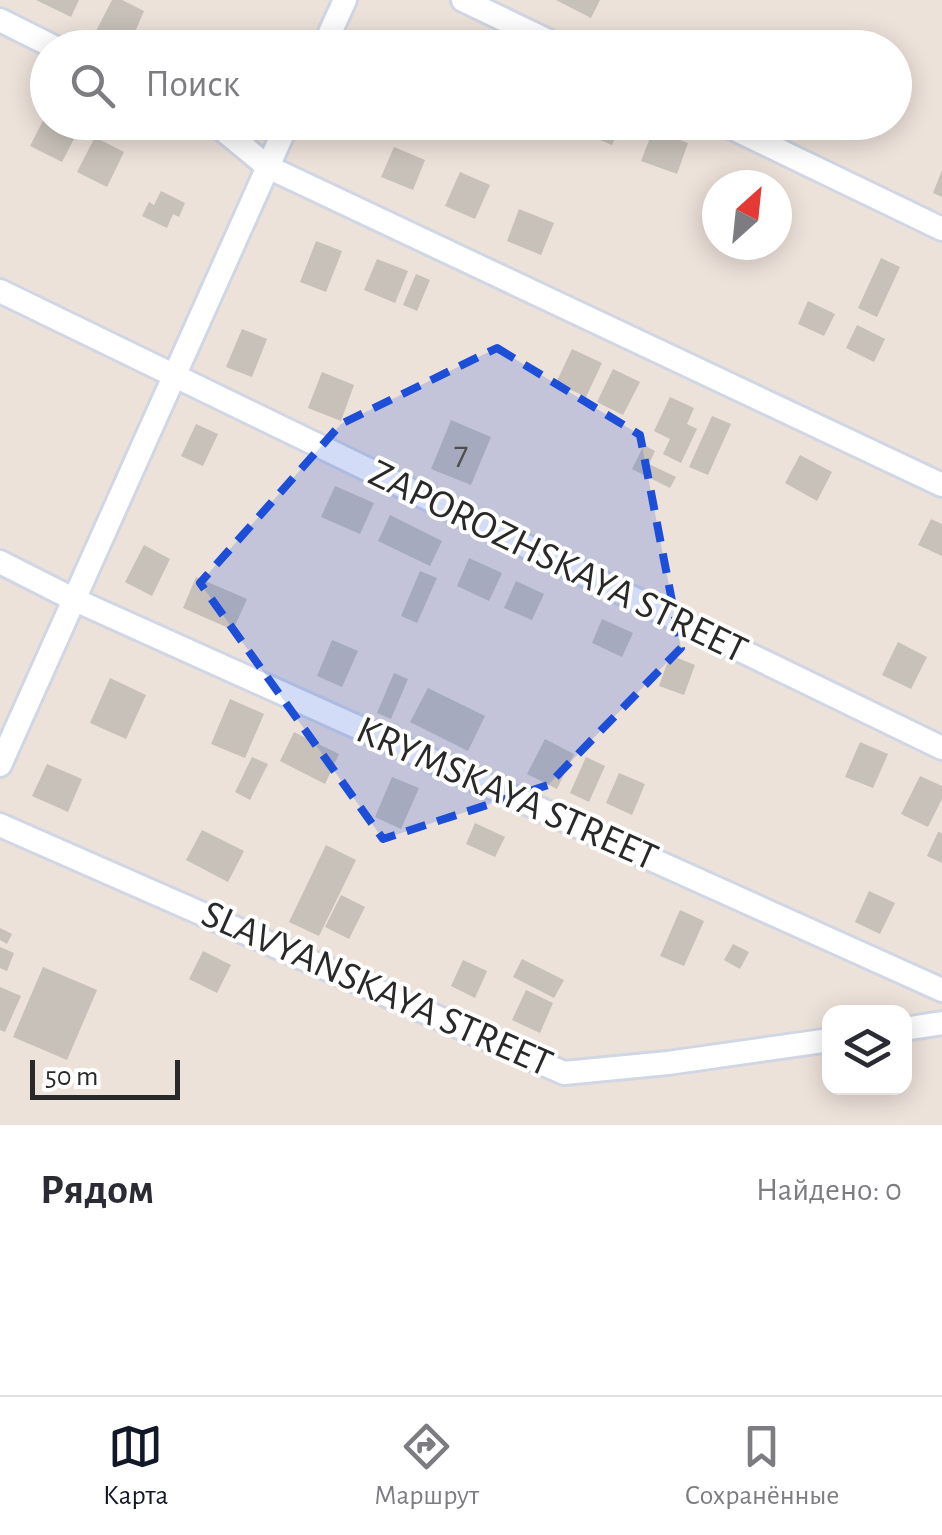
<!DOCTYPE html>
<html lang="ru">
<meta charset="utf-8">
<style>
:root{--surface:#fff;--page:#f2f2f3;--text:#2b2b33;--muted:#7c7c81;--line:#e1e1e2;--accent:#111827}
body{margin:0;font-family:"Alegreya Sans",sans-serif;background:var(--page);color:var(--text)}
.controls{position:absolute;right:30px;bottom:30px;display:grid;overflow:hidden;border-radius:20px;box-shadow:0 5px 25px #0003}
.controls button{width:90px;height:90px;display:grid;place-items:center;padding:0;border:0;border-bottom:2px solid var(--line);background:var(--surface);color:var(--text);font:50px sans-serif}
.compass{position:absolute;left:702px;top:170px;width:90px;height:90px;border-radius:50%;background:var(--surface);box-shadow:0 5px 25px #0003;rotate:27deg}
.scale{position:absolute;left:30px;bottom:25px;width:150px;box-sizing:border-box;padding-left:10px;border:5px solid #292929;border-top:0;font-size:28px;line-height:35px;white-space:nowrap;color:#292929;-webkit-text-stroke:8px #fff;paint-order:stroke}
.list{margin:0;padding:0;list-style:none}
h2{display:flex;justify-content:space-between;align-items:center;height:130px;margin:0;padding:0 40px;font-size:42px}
h2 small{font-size:32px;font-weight:400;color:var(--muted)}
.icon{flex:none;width:55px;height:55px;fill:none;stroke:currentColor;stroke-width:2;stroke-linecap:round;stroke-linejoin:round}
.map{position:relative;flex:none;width:942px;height:1125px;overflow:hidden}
.search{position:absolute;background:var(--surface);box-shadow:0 5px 25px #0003;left:30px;right:30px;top:30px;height:110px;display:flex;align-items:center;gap:25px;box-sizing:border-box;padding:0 35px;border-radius:55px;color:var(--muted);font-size:38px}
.sheet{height:270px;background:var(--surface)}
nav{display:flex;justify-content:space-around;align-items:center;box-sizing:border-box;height:140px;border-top:2px solid var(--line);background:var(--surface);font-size:28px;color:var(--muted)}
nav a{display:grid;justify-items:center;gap:5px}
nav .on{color:var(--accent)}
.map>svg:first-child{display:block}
</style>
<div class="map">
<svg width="942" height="1125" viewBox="0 0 942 1125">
<rect width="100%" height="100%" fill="#ede2da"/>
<g fill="#c7c1b9">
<polygon points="36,0 79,0 71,17"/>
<polygon points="112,0 122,0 144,11 128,48 113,48 93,37"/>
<polygon points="556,0 600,0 591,18"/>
<polygon points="48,111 48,122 70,126 77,133 62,162 30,146"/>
<polygon points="575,122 622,122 612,145 572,128"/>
<polygon points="653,130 688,143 677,174 641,161"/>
<polygon points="95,137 124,152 107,187 77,172"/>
<polygon points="394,147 425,160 413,190 381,177"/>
<polygon points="942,170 942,197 933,193"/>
<polygon points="460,172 490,185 475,219 445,206"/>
<polygon points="161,191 185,203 179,217 173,214 167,228 142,216 149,202 154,205"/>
<polygon points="519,209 554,223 541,255 507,241"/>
<polygon points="316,241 342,251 326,292 300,282"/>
<polygon points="881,258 900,267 877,317 858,308"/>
<polygon points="377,259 408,271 395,303 364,290"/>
<polygon points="416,274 430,280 417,311 403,305"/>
<polygon points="808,301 835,314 824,336 798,324"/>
<polygon points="857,325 885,339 874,362 846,348"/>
<polygon points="242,329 267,339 252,377 226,367"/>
<polygon points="572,349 602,363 586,397 556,383"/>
<polygon points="613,369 640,382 623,415 597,402"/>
<polygon points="322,372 354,385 341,421 308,408"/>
<polygon points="670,397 694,408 687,424 697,429 681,463 663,454 670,439 654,431"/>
<polygon points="712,416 731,424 708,475 689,467"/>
<polygon points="451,420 491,437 471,485 431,469"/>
<polygon points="196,424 218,434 203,466 181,456"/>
<polygon points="644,445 655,451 649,464 676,477 670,488 632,469"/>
<polygon points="800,455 832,472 817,501 785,483"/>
<polygon points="335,486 374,503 360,534 321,517"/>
<polygon points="390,515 442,541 430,566 378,541"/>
<polygon points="931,519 942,524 942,556 918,545"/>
<polygon points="144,545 170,559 152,596 125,582"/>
<polygon points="469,558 502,573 489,601 457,586"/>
<polygon points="420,571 437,578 417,623 401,616"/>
<polygon points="196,577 247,599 233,630 183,608"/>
<polygon points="516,581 544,594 532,620 504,608"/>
<polygon points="602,619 633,633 622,657 592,643"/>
<polygon points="332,640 358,651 342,687 317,676"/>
<polygon points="898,642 927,657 911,689 882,675"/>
<polygon points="670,655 695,665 684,695 659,686"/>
<polygon points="394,673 408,679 391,719 377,713"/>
<polygon points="110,678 146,695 126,739 90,723"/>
<polygon points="428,688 485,716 468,751 410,722"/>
<polygon points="230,699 264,714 245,758 211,744"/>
<polygon points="294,732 339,754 325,784 280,761"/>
<polygon points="545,739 574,754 557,789 527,774"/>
<polygon points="860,742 888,754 873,788 845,777"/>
<polygon points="252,757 268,764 250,800 235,792"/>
<polygon points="586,757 605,766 589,802 570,793"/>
<polygon points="47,764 82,779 68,812 32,796"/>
<polygon points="619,773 645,784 632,815 606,803"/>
<polygon points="920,776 942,786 942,799 928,827 901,814"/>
<polygon points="392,777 419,788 401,829 375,817"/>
<polygon points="475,823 505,837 495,857 466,844"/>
<polygon points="202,830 244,851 228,882 186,860"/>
<polygon points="938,832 942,833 942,863 927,856"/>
<polygon points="326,845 356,860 319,936 289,922"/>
<polygon points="869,891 895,903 880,934 855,922"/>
<polygon points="341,895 365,907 349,939 325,927"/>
<polygon points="680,910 704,921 684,966 660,956"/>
<polygon points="0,928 12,934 7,944 0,940"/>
<polygon points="733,944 749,952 740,969 724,960"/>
<polygon points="0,947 14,953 7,971 0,968"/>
<polygon points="203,951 231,965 217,993 189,979"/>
<polygon points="522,959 564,980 554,998 513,977"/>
<polygon points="463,960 487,971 475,998 451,986"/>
<polygon points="43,967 97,990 67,1060 13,1037"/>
<polygon points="0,987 21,996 5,1032 0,1030"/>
<polygon points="526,990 553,1003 540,1033 512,1020"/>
</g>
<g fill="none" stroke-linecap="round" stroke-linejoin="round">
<g stroke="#d0d6e3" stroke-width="28">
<g id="minor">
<polyline points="463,0 563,48"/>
<polyline points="0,20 56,48"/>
<polyline points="323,48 345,0"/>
<polyline points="208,122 222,129 268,167 942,485"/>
<polyline points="720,122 942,229"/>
<polyline points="0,291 942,748"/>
<polyline points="0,562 73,599 942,990"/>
<polyline points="0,765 288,122"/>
<polyline points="0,825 564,1073 668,1063 830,1040"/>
<polyline points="904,1029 942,1023"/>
</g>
</g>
<use href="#minor" stroke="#fff" stroke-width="22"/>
</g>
<path fill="#1d4ed8" fill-opacity="0.2" stroke="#1d4ed8" stroke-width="8" stroke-dasharray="20 12" stroke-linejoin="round" d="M497,348L640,435L681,648L548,785L383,839L200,583L341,424Z"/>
<g text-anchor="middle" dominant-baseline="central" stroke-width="8" stroke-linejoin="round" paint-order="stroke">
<g font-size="35" fill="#504f4d">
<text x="461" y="453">7</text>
</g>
<g font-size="40" fill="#292929" stroke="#fff">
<text transform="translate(558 562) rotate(26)">ZAPOROZHSKAYA STREET</text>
<text transform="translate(507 794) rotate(24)">KRYMSKAYA STREET</text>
<text transform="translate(377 989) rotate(24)">SLAVYANSKAYA STREET</text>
</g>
</g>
</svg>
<div class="controls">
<button><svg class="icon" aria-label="layers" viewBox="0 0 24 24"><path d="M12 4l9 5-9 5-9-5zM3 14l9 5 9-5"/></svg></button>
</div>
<svg class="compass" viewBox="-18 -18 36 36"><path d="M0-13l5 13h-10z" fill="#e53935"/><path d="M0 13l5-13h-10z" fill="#7c7c81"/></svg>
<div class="scale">50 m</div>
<div class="search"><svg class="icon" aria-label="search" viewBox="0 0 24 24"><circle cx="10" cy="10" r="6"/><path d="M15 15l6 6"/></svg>Поиск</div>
</div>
<section class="sheet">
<h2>Рядом<small>Найдено: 0</small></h2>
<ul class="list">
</ul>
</section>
<nav>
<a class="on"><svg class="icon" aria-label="map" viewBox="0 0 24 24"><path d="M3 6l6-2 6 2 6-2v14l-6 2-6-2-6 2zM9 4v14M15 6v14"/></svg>Карта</a>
<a><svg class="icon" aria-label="directions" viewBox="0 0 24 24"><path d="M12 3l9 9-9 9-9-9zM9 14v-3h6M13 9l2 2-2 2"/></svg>Маршрут</a>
<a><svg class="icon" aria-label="saved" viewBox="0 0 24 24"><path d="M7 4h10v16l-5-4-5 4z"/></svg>Сохранённые</a>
</nav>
